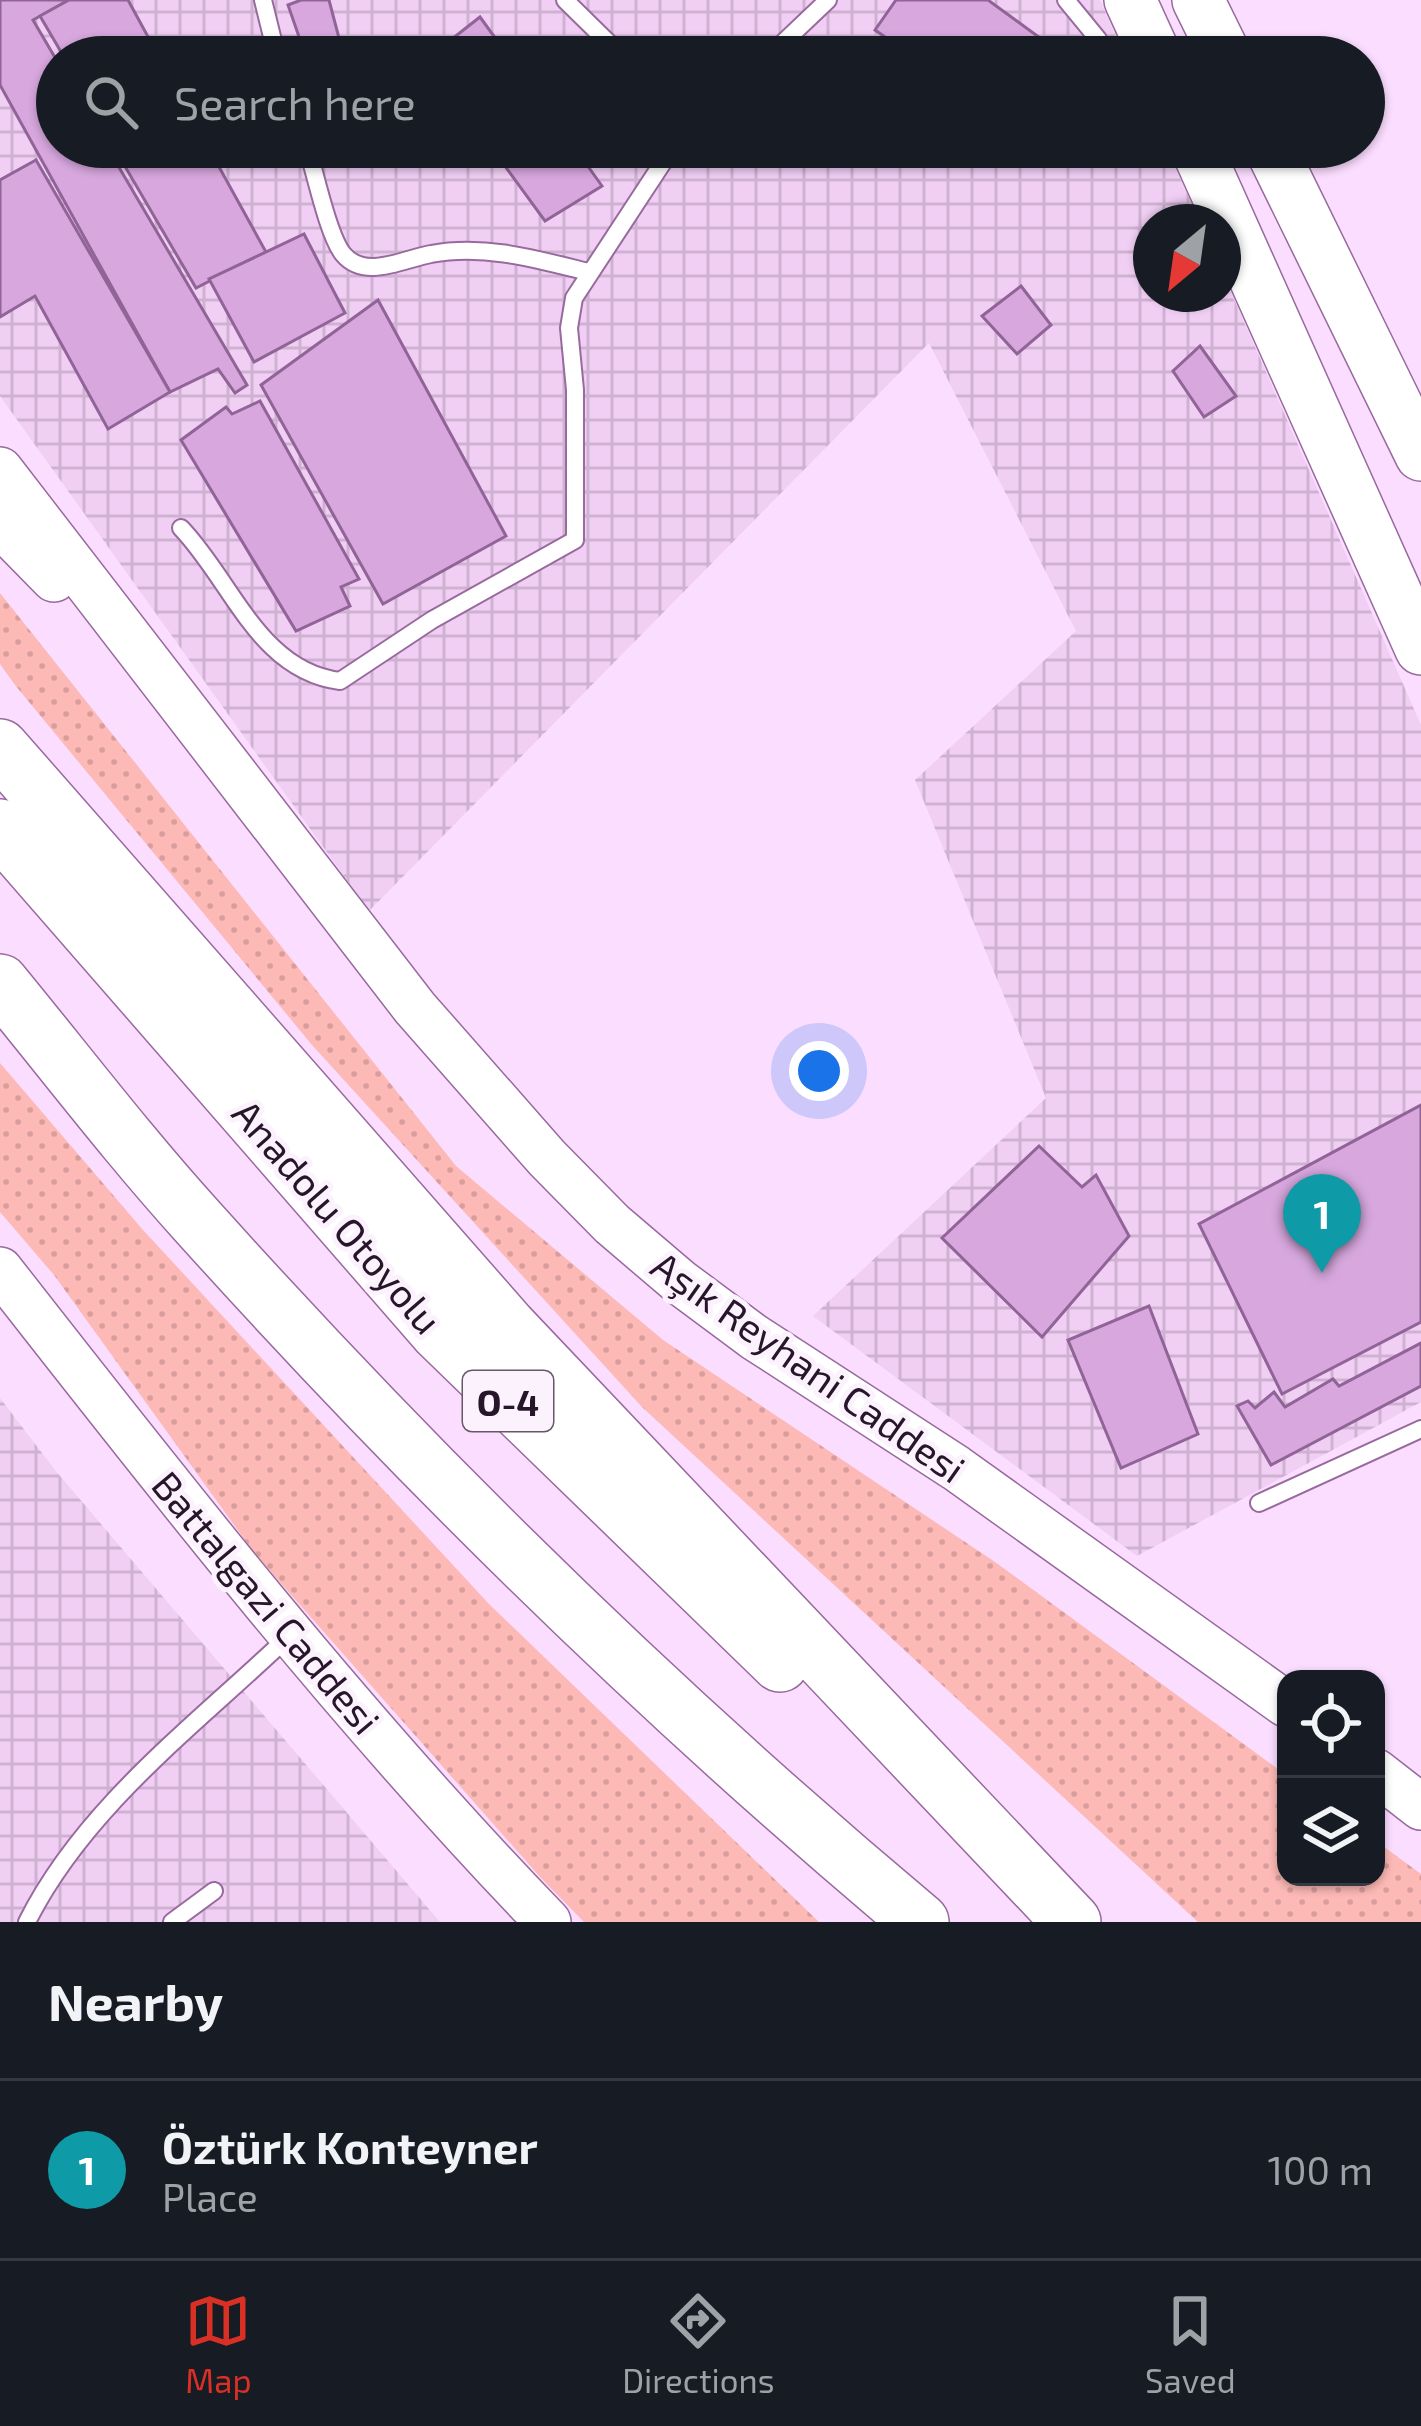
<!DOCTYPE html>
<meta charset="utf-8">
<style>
:root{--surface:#171b24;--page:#242831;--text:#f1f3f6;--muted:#9ea1a6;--line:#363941;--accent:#d93025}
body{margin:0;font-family:"Exo 2",sans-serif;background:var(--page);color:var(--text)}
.controls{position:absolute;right:36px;bottom:36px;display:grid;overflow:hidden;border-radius:24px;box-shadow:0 3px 9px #0004}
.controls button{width:108px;height:108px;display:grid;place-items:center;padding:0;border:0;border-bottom:3px solid var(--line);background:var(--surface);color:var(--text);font:60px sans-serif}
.compass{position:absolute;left:1133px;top:204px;width:108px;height:108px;border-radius:50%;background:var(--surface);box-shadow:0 3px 9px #0004;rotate:209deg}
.you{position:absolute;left:819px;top:1071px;width:42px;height:42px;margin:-30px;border:9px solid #fff;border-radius:50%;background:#1a73e8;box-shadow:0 0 0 18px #1a73e833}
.badge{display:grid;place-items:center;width:78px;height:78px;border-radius:50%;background:var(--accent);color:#fff;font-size:39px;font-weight:700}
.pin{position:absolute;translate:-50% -99px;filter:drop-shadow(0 3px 6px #0008)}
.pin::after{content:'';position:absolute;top:63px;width:42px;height:36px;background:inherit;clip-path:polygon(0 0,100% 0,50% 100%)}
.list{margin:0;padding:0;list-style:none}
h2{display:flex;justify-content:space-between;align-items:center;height:156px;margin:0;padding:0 48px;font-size:51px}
h2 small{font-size:39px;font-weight:400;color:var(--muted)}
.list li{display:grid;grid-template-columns:78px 1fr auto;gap:36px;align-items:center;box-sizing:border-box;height:180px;padding:0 48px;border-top:3px solid var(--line)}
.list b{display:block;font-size:45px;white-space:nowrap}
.list p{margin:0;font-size:39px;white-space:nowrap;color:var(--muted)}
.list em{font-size:39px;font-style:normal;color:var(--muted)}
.icon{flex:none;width:66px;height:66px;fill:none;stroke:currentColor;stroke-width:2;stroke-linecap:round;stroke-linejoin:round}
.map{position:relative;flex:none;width:1421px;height:1922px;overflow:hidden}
.search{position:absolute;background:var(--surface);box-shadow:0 3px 9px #0004;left:36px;right:36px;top:36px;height:132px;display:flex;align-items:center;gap:30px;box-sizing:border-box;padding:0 42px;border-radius:66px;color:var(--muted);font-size:45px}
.sheet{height:336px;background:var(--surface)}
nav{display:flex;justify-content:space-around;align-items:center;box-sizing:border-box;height:168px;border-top:3px solid var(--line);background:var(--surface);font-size:33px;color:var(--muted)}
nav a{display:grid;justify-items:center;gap:6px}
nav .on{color:var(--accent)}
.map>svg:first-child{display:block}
</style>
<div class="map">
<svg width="1421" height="1922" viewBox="0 0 1421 1922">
<defs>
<pattern id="industrial-grid" width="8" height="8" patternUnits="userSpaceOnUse" patternTransform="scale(3)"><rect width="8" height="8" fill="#f1cff5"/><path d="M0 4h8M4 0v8" fill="none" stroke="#cfb1d2"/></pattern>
<pattern id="grass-dots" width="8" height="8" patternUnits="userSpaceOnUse" patternTransform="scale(3)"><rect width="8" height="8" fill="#fcb9b5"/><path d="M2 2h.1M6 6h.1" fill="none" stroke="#d89e9c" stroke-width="1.8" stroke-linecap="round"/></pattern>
</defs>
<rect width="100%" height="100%" fill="#fbddff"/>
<g fill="url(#industrial-grid)">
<polygon points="0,0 1100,0 1125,57 57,57 57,147 1166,147 1200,222 1151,222 1151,294 1223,294 1223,274 1421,725 1421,1402 1137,1556 813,1316 1046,1098 915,780 1076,631 929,343 369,911 0,396"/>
<polygon points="0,1398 55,1470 440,1922 0,1922"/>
</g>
<g fill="url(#grass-dots)">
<polygon points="0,593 456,1166 663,1340 995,1562 1286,1775 1286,1877 1376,1877 1376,1841 1421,1874 1421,1922 1198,1922 642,1407 312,1045 15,685 0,664"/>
<polygon points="0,1063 143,1230 489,1604 819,1922 584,1922 541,1878 255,1554 54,1275 0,1212"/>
</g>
<g fill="#d7a7de" stroke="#916497" stroke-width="3">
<polygon points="0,0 69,0 33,20 57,61 57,147 107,147 247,385 235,393 218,369 170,392 0,85"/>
<polygon points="69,0 128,0 159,57 64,57 40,16"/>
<polygon points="301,0 329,0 344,57 306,57 288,5"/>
<polygon points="896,0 988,0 1066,57 914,57 875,30"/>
<polygon points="480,17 509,57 429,57"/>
<polygon points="122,147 208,147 266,252 196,288 116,151"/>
<polygon points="491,147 574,147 602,186 545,221"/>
<polygon points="36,160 170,392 108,429 35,296 0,317 0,180"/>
<polygon points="304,234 345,313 254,362 209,279"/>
<polygon points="1021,286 1051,325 1017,354 982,316"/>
<polygon points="378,300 506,536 383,604 261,385"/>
<polygon points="1200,346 1236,396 1204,417 1173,371"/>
<polygon points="260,401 359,579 341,587 350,606 296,631 181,440 226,407 232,414"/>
<polygon points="1421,1105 1421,1322 1282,1394 1199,1224"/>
<polygon points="1039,1146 1082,1187 1096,1175 1129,1236 1042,1337 942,1238"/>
<polygon points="1149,1306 1198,1434 1121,1468 1068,1340"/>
<polygon points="1421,1343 1421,1386 1271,1465 1237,1406 1248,1401 1255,1408 1274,1392 1285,1407 1333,1379 1339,1386"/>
</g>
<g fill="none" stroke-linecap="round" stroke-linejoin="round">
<g stroke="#986a9e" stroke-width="20">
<g id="service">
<polyline points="263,0 277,57"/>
<polyline points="565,0 623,57"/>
<polyline points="1066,0 1098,39 1105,57"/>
<polyline points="768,57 828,0"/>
<path d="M307,147C315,172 328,235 343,254C365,281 406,258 431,254C484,244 536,259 588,272"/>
<path d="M181,528C232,581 259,671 340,681L432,620L575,540V390L569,328L574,298L673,147"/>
<polyline points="1259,1503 1421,1429"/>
<path d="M27,1922C85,1806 198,1723 290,1635"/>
<polyline points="172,1922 214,1891"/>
</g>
</g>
<g stroke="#986a9e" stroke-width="48">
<g id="secondary">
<polyline points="0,470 415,1008 547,1158 612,1224 680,1282 754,1337 956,1468 1286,1704"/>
<polyline points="0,524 54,579"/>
<path d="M0,1270C175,1494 350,1717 548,1922"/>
<polyline points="1376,1772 1421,1807"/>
</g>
</g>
<g stroke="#986a9e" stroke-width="54">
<g id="primary">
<polyline points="1130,0 1156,57"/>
<polyline points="1198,0 1226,57"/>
<polyline points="1196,147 1421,649"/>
<polyline points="1270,147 1421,455"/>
</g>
</g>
<g stroke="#986a9e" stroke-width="60">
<g id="motorway">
<polyline points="0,748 508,1327 1072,1922"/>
<polyline points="0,828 439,1332 780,1663"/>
<path d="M0,983C65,1062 128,1145 197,1221C421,1470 663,1707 920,1922"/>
</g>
</g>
<use href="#service" stroke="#fff" stroke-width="16"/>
<use href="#secondary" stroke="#fff" stroke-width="45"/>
<use href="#primary" stroke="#fff" stroke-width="51"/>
<use href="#motorway" stroke="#fff" stroke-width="57"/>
</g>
<g text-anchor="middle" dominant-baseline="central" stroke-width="10" stroke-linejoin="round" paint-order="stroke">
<rect fill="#fcf2fd" stroke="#675769" stroke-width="3" x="463" y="1371" width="90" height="60" rx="9"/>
<g font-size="36" font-weight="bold" fill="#27152a">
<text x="508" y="1401">O-4</text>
</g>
<g font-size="39" fill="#27152a" stroke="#fcf2fd">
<text transform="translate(338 1216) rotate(49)">Anadolu Otoyolu</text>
<text transform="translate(809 1366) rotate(35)">Aşık Reyhani Caddesi</text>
<text transform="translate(267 1602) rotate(50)">Battalgazi Caddesi</text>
</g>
</g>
</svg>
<div class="controls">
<button><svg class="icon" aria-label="locate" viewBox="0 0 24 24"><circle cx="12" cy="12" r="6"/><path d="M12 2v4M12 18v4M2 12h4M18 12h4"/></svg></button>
<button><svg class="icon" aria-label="layers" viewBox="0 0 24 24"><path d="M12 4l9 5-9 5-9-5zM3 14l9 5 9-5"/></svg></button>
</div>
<svg class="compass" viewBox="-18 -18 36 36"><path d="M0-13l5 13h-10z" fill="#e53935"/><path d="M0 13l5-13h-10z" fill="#9ea1a6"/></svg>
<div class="you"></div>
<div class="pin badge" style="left:1322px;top:1273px;background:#0f9aa8">1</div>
<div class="search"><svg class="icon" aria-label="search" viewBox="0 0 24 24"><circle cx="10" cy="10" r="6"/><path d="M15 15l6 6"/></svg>Search here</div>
</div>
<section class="sheet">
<h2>Nearby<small></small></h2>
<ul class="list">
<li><span class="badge" style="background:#0f9aa8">1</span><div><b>Öztürk Konteyner</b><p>Place</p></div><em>100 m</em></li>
</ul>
</section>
<nav>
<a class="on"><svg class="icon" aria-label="map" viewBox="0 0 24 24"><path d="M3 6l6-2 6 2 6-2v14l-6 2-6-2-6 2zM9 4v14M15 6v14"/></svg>Map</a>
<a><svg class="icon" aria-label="directions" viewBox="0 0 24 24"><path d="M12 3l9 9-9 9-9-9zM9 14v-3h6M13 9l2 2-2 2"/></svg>Directions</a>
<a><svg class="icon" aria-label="saved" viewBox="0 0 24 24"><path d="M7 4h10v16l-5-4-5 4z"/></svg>Saved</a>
</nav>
